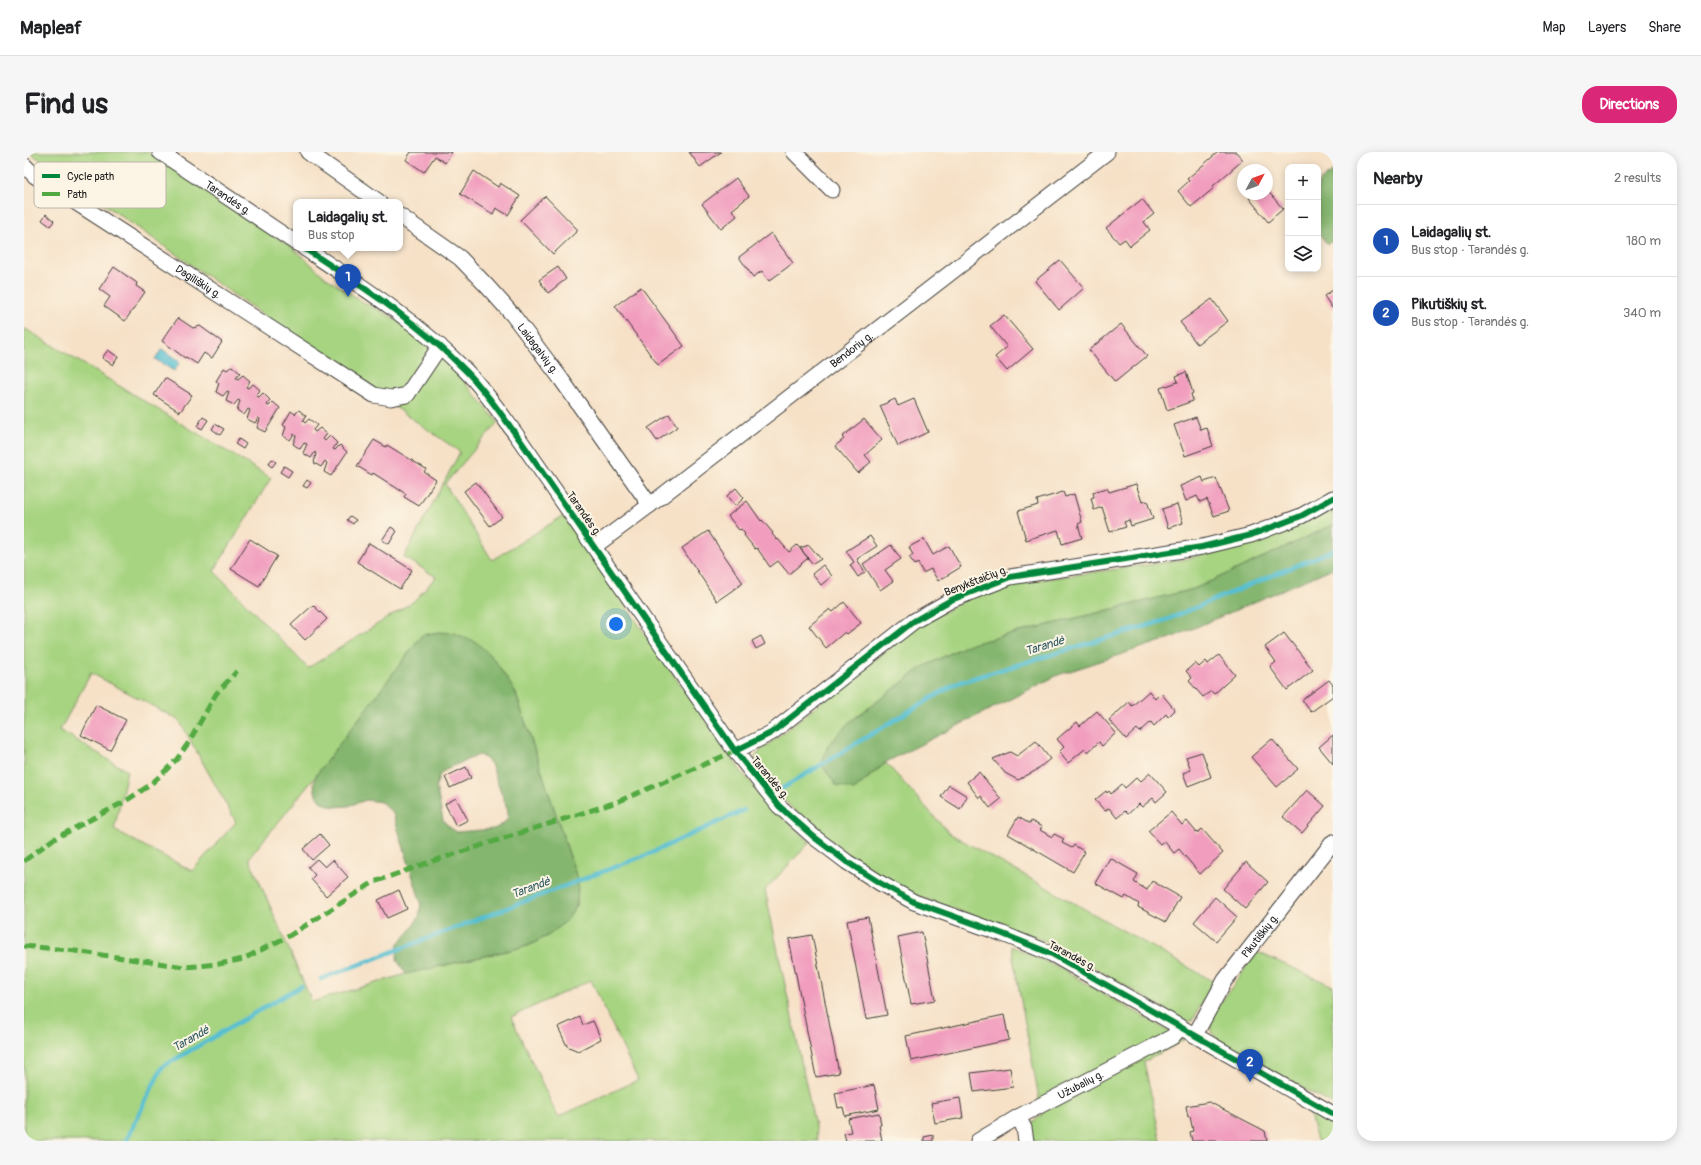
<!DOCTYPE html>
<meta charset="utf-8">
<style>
:root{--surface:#fff;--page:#f6f6f6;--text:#202124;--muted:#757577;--line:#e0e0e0;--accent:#db2777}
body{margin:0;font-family:Pangolin,sans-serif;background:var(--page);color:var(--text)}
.controls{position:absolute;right:12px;top:12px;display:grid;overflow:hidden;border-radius:8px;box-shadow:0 2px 10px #0003}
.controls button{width:36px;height:36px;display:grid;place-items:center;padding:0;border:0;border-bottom:1px solid var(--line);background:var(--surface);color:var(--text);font:20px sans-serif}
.compass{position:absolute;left:1213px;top:12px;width:36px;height:36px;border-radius:50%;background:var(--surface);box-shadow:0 2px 10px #0003;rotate:49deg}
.you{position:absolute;left:592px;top:472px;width:14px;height:14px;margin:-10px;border:3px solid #fff;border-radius:50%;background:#1a73e8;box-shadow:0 0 0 6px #1a73e833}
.badge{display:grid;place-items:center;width:26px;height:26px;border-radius:50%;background:var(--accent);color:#fff;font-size:13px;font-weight:700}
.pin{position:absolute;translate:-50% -33px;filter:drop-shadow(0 1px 2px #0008)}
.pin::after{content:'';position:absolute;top:21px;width:14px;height:12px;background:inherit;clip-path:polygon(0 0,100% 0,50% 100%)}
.popup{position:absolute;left:269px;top:47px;width:110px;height:52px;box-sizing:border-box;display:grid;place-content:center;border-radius:8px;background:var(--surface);filter:drop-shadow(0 1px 3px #0005);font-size:13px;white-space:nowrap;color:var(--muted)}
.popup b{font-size:15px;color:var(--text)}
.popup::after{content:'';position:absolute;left:50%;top:100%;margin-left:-8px;border:8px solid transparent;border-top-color:var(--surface)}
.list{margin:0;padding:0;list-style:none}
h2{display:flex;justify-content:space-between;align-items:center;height:52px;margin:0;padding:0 16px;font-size:17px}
h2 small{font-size:13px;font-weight:400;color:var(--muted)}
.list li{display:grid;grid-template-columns:26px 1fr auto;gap:12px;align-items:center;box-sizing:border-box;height:72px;padding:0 16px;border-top:1px solid var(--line)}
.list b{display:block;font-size:15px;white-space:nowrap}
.list p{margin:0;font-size:13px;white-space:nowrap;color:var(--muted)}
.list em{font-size:13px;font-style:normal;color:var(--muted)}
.icon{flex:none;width:22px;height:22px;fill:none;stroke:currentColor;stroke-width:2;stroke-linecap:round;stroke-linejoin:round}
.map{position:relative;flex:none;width:1309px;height:989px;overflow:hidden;border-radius:16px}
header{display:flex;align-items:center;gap:24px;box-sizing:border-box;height:56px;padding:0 20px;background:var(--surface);border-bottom:1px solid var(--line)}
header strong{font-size:19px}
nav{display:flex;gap:22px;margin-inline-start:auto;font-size:14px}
.intro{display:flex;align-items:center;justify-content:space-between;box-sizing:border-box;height:96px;padding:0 24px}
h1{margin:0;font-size:28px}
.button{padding:10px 18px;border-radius:16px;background:var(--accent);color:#fff;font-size:14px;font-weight:700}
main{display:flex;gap:24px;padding:0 24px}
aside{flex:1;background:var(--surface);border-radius:16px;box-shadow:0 2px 10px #0003}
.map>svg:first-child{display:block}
</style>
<header>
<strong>Mapleaf</strong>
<nav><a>Map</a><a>Layers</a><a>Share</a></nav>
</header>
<div class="intro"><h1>Find us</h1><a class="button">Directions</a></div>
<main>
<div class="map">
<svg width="1309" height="989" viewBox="0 0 1309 989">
<rect width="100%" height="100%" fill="#fcf5e5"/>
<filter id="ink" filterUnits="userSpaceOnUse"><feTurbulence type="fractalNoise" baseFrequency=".025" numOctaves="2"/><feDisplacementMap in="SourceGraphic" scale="8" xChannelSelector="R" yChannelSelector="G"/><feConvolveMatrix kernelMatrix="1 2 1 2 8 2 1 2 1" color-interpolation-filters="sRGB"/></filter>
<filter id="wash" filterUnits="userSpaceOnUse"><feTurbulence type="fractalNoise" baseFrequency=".012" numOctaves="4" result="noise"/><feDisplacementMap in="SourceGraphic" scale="16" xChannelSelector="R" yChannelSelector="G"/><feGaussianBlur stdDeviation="0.9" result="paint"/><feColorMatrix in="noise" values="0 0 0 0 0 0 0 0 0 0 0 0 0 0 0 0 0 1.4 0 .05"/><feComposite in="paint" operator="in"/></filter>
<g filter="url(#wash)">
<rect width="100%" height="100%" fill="#f6e1c7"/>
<g fill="#a7d481" stroke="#62784e" fill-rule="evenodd">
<path d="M5,0H124L269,96L301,125L342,152L363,162L388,180L432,220L474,270L421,332L468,408L539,364L716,618L750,658L786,690L741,738L794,989H0V176L247,326L190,419L284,516L390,449L412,425L380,405L436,300ZM398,483L491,539L554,729L553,753L543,768L525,783L504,794L382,822L288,850L225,706L292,624ZM67,521L155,568L212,670L168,719L90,678L103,619L36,578ZM567,828L614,928L534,965L487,865Z"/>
<polygon points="1309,354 1309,373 1170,437 943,493 899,515 823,572 830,638 862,611 925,681 1189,829 1169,868 1164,870 1159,868 1035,794 888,742 831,707 787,674 759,647 734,618 731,606 736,599 892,475 951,443 993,431 1158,408 1217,392"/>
<polygon points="987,794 1036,816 1160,888 1120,910 1137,989 1009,989 1006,972 1018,963"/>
<polygon points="1233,800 1309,834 1309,953 1195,889 1189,882 1186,871 1193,856"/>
<polygon points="1284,955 1309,969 1309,989 1293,989"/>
</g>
<g fill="#85b66f" stroke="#506946" fill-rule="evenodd">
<polygon points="1309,19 1309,89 1303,92 1294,80 1294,31"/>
<polygon points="1309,373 1309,416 1147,486 1034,523 862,610 830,638 812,633 797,612 804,594 823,572 899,515 943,493 1170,437"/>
<path d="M414,480L430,481L452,490L470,507L491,539L554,729L553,753L543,768L525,783L504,794L382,822L373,808L374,791L385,780L395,765L397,751L369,661L357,650L342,648L324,654L310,655L299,651L292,643L290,632L292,623L398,483ZM455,603L461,606L467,612L484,659V666L479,672L470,677L433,680L425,675L419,668L412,634L416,622L424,616Z"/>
</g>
<polygon fill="#56bfd2" stroke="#396e77" points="138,197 156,210 150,219 131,207"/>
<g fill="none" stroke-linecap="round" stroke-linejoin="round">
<g stroke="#56bfd2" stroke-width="4.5">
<polyline points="754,639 887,558 933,531 1142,468 1309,398"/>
<polyline points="297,827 625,702 720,658"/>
<polyline points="102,989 138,915 277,834"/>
</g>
</g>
<g id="blocks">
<g fill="#f19dbe">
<polygon points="387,0 428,0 421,11 411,4 400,20 382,8"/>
<polygon points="665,0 697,0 676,15"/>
<polygon points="1194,0 1212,0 1219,8 1189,34 1190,36 1167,55 1154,39 1165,29 1163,27"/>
<polygon points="450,19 474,35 476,31 496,44 484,63 472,56 469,62 436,42"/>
<polygon points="712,26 725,44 708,58 713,64 697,77 678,52"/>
<polygon points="1243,38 1259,57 1244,70 1225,46 1229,42 1243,42"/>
<polygon points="521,44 554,78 529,102 496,68"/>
<polygon points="1118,47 1130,62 1120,70 1126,78 1106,94 1101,87 1095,91 1082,76"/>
<polygon points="22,62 30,69 26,74 18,68"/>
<polygon points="747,81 769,111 745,129 738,119 729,125 715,105"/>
<polygon points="1036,108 1060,136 1035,158 1011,129"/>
<polygon points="90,115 113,131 112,134 121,140 101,169 80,154 86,145 75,137"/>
<polygon points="534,115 542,127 524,141 515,128"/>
<polygon points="617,135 660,194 634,213 591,154"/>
<polygon points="1309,138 1309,157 1300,144"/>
<polygon points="1188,147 1204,169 1173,192 1156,170"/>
<polygon points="980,163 1009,197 983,219 971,205 983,195 966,174"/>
<polygon points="154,166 169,176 176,174 198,190 188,206 180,201 173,212 162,205 161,206 138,189"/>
<polygon points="1097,172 1123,204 1091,230 1065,198"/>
<polygon points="84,198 94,205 89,213 78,206"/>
<polygon points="208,214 216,221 212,226 214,227 219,223 226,229 222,235 224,236 229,232 236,238 232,244 235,245 239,241 246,248 243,253 245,254 249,250 256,256 241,280 233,276 236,267 234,266 231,271 223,267 226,258 224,257 220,263 213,258 216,249 214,248 210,253 202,249 205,240 203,239 199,244 192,240 195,231 192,229 200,216 203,218"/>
<polygon points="1162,220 1169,241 1167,242 1169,249 1143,258 1136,236 1154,230 1152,224"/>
<polygon points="141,226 168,243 156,260 130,243"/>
<polygon points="871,247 874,254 890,247 904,280 874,294 856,254"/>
<polygon points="275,258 282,264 279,269 281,271 285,267 293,273 289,278 291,280 296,276 303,282 299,287 301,289 306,284 313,291 309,297 311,298 316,293 323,300 307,324 300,320 303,311 301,309 297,315 290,311 292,302 291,300 287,306 279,301 283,292 280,291 276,297 269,292 272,284 270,282 266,288 259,284 262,275 259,273 267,259 271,262"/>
<polygon points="645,262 653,275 633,289 624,276"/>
<polygon points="179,265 184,268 178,277 173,274"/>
<polygon points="1172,265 1177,278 1183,276 1189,294 1161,304 1150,273"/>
<polygon points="840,267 858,288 841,303 847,310 834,321 811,294 820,287 818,285"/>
<polygon points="191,272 200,277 196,283 188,277"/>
<polygon points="215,287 222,292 219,297 211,292"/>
<polygon points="350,288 362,295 363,293 402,317 400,320 412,328 395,354 380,345 382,342 349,321 348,323 333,314"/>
<polygon points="248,307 252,310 248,315 244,312"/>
<polygon points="260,314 268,319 264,325 256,320"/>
<polygon points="1178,325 1180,330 1192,326 1205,359 1190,364 1183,347 1176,350 1173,344 1162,349 1156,334"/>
<polygon points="283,328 287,331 283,336 279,334"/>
<polygon points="452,330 478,365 466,374 440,339"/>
<polygon points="1112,332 1118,350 1123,349 1129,367 1107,374 1105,368 1100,370 1102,375 1086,380 1078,355 1070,358 1067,346 1070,345 1069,340 1083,336 1085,340"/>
<polygon points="712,336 720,346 711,354 703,344"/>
<polygon points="1039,340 1041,345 1050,342 1058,370 1054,372 1058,386 1038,392 1034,378 1002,388 994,359 1014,353 1013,348"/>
<polygon points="723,349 737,369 738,368 749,381 748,382 753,388 754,387 765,400 773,393 784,406 765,422 754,409 746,415 733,396 731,397 720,383 721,382 717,377 715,378 704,364"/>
<polygon points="1153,352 1159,371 1144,376 1138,357"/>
<polygon points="326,364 332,368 329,372 323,368"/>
<polygon points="367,375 373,379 365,392 358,388"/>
<polygon points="684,379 719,431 693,449 658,396"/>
<polygon points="846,384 853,394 833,407 841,420 834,425 826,413 830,410 822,399"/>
<polygon points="226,387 253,404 235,434 207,417"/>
<polygon points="900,387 909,403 925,394 937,415 914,429 907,417 899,421 894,411 891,413 885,405 889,403 885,395"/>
<polygon points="345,391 388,418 376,437 333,410"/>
<polygon points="785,393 797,407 789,412 776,396"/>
<polygon points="867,393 877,407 861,418 869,429 856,438 839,412"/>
<polygon points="799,413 808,424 797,433 788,422"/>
<polygon points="820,450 837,471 823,482 821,480 802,496 785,474 806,457 809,460"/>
<polygon points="289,453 303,467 281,488 267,473"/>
<polygon points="1260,481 1289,518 1263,538 1246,515 1252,510 1241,495"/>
<polygon points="737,484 741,492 732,497 728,489"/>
<polygon points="1195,503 1211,523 1190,542 1187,539 1179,545 1165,529 1168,526 1162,519 1171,511 1175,515 1182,509 1184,512"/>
<polygon points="1305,528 1309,533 1309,544 1287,560 1278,548"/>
<polygon points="1125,539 1131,547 1137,541 1151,558 1144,565 1142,562 1130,574 1127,570 1116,580 1113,577 1102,587 1085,568 1105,550 1108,554"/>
<polygon points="72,553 102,568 86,598 57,583"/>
<polygon points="1073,559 1092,581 1078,594 1075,590 1064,600 1061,597 1044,611 1035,600 1040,595 1033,587 1053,570 1056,574"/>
<polygon points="1309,583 1309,612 1295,595"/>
<polygon points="1248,587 1274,617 1253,635 1227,605"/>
<polygon points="1012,589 1026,607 1011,619 994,628 981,621 969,607 986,600 993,604"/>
<polygon points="1178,600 1187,625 1164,634 1159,621 1167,618 1162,605"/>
<polygon points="442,615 447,626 426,636 421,625"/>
<polygon points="955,620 977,647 966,656 957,644 955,646 943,630"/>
<polygon points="1126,621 1143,640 1132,650 1129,646 1118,655 1115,652 1104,662 1101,659 1093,666 1085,656 1081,659 1071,648 1082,639 1083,641 1085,639 1087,642 1098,632 1101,636 1112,626 1116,630"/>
<polygon points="925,633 943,644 936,657 917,645"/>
<polygon points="1283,638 1301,654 1278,681 1259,665"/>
<polygon points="432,646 444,668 432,674 421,652"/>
<polygon points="1147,660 1158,673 1163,669 1173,681 1178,677 1199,701 1176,722 1155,697 1150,701 1140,689 1136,692 1124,679"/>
<polygon points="994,665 1006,672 1007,669 1018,675 1016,678 1028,685 1030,682 1040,687 1038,691 1048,696 1050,693 1061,700 1049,720 984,682"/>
<polygon points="296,682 305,693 288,708 279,697"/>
<polygon points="1086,706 1114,722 1110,730 1123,738 1128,729 1156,745 1142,770 1114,755 1115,752 1102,744 1100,747 1071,731"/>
<polygon points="293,707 301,715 309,708 324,725 302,744 287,727 291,723 284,715"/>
<polygon points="1222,710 1244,730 1221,757 1199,737"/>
<polygon points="375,738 383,757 363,766 354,748"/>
<polygon points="1191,745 1213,765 1192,789 1170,770"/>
<polygon points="844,765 863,863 842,867 823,769"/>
<polygon points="898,780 911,848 887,852 874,785"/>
<polygon points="788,783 815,921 792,925 765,787"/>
<polygon points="980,863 985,888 887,909 882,884"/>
<polygon points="556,865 559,873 569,869 577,887 554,899 543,894 534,875"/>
<polygon points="986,916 989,935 950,940 947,921"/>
<polygon points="850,933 855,957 821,964 819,955 814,956 811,941"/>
<polygon points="936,946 939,966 911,971 907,951"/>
<polygon points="1185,950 1241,979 1243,989 1168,989 1166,980 1169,979 1166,964 1164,965 1162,954"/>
<polygon points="855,961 857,973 855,973 858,989 822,989 820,981 827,980 824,967"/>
<polygon points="909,983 909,989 900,989 900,985"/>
</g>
</g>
</g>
<g filter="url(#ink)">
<use href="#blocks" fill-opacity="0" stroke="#3d3a36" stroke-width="1"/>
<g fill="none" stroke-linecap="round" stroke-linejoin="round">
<g stroke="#3d3a36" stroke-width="17">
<g id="minor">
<path id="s1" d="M136,0L272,91"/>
<polyline points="284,0 355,50"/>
<polyline points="770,0 808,38"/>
<path id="s2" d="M0,13L11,24L350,243L367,246L383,243L416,194"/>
<path id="s3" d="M376,64L436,106L462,133L488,162L537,227L626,353"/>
<path d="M280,96C336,133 394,170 442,219C462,239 479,265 496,288L711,599L755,654L790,685L823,710L856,731L890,750L979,782L1028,802L1309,962"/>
<path id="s4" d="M571,394L626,353L1083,0"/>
<polyline points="711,599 747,581 890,469 927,448 986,425 1178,395 1227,383 1277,364 1309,346"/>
<path id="s5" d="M1171,883L1201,828L1309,690"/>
<polyline points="994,965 1000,976 1002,989"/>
<path id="s6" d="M954,989L994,965L1148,885L1157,875"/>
</g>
</g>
<use href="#minor" stroke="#fff" stroke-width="15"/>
<g stroke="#52a943" stroke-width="5" stroke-dasharray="10 5" stroke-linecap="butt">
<polyline points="0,709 28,688 100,650 126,633 140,620 153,607 165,590 192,542 213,519"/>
<polyline points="0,794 44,798 161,815 195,812 219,807 265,784 350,730 406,710 593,650 711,599"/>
</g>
<g stroke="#fcf5e5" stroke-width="8">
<g id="cycleway">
<path d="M280,96C336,133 394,170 442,219C462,239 479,265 496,288L711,599L755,654L790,685L823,710L856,731L890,750L979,782L1028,802L1309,962"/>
<polyline points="711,599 747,581 890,469 927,448 986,425 1178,395 1227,383 1277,364 1309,346"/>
</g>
</g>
<use href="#cycleway" stroke="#00873e" stroke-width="6"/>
</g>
</g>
<g text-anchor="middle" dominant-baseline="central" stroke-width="4" stroke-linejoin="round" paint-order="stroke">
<g font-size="11" fill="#1c1c1c" stroke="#fcf5e5">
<text stroke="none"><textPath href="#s1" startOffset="82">Tarandės g.</textPath></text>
<text stroke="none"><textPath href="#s2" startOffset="210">Dagiliškių g.</textPath></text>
<text stroke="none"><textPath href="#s3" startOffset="193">Laidagalvių g.</textPath></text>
<text stroke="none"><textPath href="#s4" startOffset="323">Bendorių g.</textPath></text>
<text transform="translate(560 362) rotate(55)">Tarandės g.</text>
<text transform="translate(952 429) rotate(-21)">Benykštaičių g.</text>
<text transform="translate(746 626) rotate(50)">Tarandės g.</text>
<text stroke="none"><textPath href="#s5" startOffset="119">Pikutiškių g.</textPath></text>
<text transform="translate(1048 804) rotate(28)">Tarandės g.</text>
<text stroke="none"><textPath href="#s6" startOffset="117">Užubalių g.</textPath></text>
</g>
<g font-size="12" font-style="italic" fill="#335d65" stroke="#fcf5e5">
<text transform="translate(1021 494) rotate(-17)">Tarandė</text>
<text transform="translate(507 736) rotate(-21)">Tarandė</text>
<text transform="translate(167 887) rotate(-30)">Tarandė</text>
</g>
</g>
<rect x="10" y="10" width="132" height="46" rx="6" fill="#fcf5e5" stroke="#b9b4a9" stroke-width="1"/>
<rect x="18" y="22" width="18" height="4" fill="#00873e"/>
<rect x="18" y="40" width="18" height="4" fill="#52a943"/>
<g font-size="11" fill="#1c1c1c">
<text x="43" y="28">Cycle path</text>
<text x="43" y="46">Path</text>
</g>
</svg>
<div class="controls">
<button>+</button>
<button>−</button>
<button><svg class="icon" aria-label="layers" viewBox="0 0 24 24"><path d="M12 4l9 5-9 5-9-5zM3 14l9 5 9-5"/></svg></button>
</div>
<svg class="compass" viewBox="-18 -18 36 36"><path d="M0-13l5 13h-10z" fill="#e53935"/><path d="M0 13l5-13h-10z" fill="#757577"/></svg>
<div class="you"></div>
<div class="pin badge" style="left:324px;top:145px;background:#1a4fb4">1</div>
<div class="popup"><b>Laidagalių st.</b>Bus stop</div>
<div class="pin badge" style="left:1226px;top:930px;background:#1a4fb4">2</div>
</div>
<aside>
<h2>Nearby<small>2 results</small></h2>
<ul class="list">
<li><span class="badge" style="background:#1a4fb4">1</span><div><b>Laidagalių st.</b><p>Bus stop · Tarandės g.</p></div><em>180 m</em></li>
<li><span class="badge" style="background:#1a4fb4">2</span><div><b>Pikutiškių st.</b><p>Bus stop · Tarandės g.</p></div><em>340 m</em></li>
</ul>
</aside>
</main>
